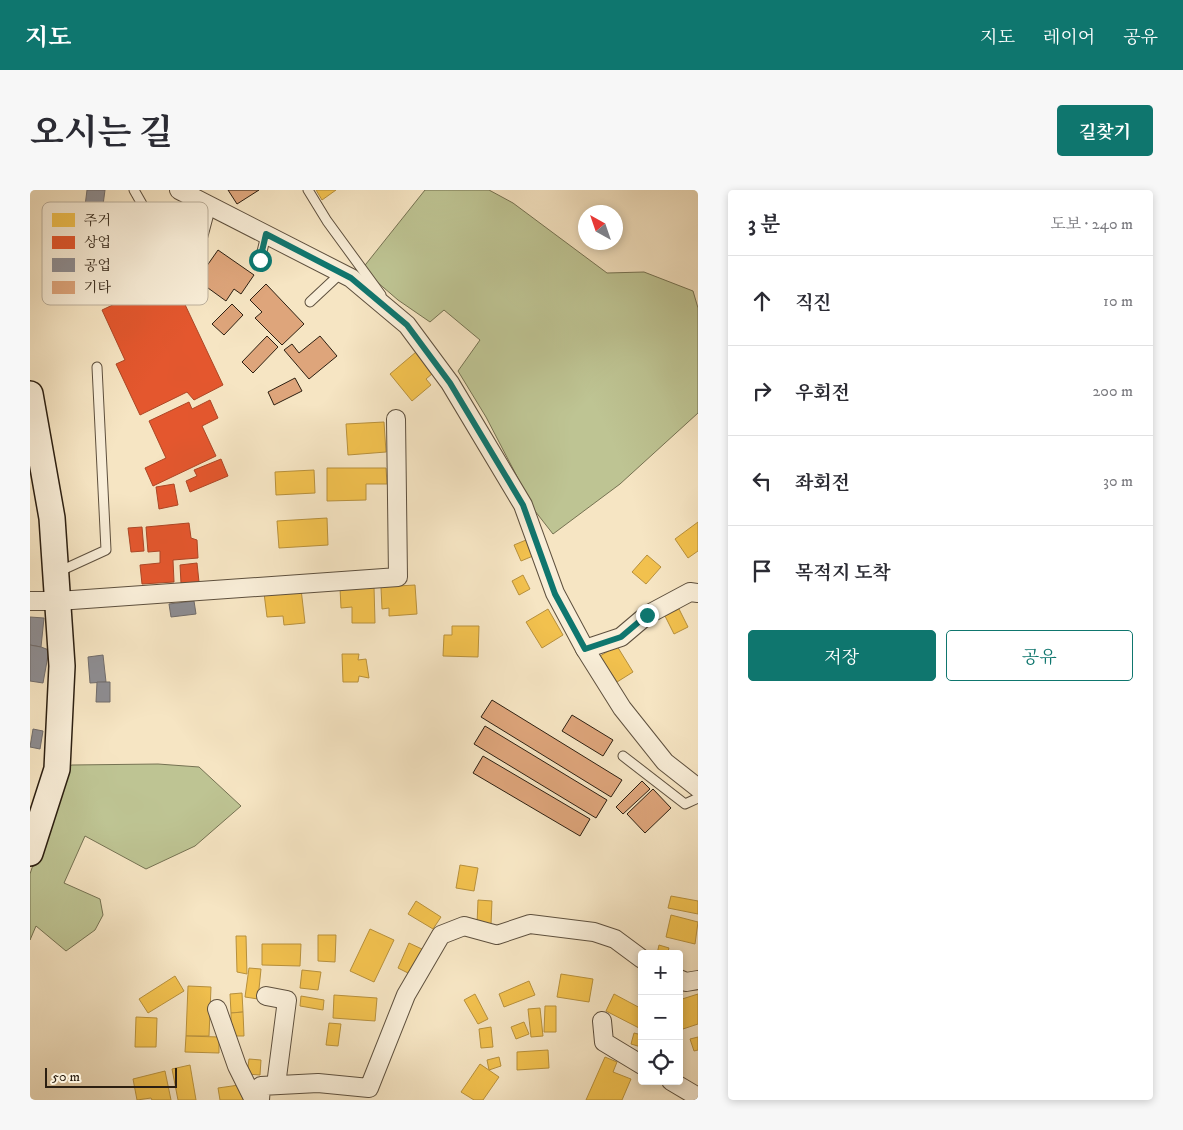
<!DOCTYPE html>
<html lang="ko">
<meta charset="utf-8">
<style>
:root{--surface:#fff;--page:#f7f7f7;--text:#2b2b33;--muted:#7c7c81;--line:#e1e1e2;--accent:#0f766e}
body{margin:0;font-family:"IM FELL DW Pica","Noto Serif KR",serif;background:var(--page);color:var(--text)}
.controls{position:absolute;right:15px;bottom:15px;display:grid;overflow:hidden;border-radius:5px;box-shadow:0 2px 8px #0003}
.controls button{width:45px;height:45px;display:grid;place-items:center;padding:0;border:0;border-bottom:1px solid var(--line);background:var(--surface);color:var(--text);font:25px sans-serif}
.compass{position:absolute;left:548px;top:15px;width:45px;height:45px;border-radius:50%;background:var(--surface);box-shadow:0 2px 8px #0003;rotate:320deg}
.scale{position:absolute;left:15px;bottom:12px;width:132px;box-sizing:border-box;padding-left:5px;border:2px solid #2c1f11;border-top:0;font-size:14px;line-height:18px;white-space:nowrap;color:#2c1f11;-webkit-text-stroke:4px #f9eed8;paint-order:stroke}
.stop{position:absolute;width:15px;height:15px;margin:-11px;border:4px solid #0f766e;border-radius:50%;background:#fff}
.stop.end{background:#0f766e;border-color:#fff;box-shadow:0 1px 5px #0008}
.list{margin:0;padding:0;list-style:none}
h2{display:flex;justify-content:space-between;align-items:center;height:65px;margin:0;padding:0 20px;font-size:21px}
h2 small{font-size:16px;font-weight:400;color:var(--muted)}
.list li{display:grid;grid-template-columns:32px 1fr auto;gap:15px;align-items:center;box-sizing:border-box;height:90px;padding:0 20px;border-top:1px solid var(--line)}
.list b{display:block;font-size:19px;white-space:nowrap}
.list em{font-size:16px;font-style:normal;color:var(--muted)}
.actions{display:flex;gap:10px;padding:15px 20px}
.actions a{flex:1;padding:11px 0;border:1px solid var(--accent);border-radius:5px;text-align:center;font-size:18px;color:var(--accent)}
.actions .main{background:var(--accent);color:#fff}
.icon{flex:none;width:28px;height:28px;fill:none;stroke:currentColor;stroke-width:2;stroke-linecap:round;stroke-linejoin:round}
.map{position:relative;flex:none;width:668px;height:910px;overflow:hidden;border-radius:5px}
header{display:flex;align-items:center;gap:30px;box-sizing:border-box;height:70px;padding:0 25px;background:var(--accent);color:#fff}
header strong{font-size:24px}
nav{display:flex;gap:28px;margin-inline-start:auto;font-size:18px}
.intro{display:flex;align-items:center;justify-content:space-between;box-sizing:border-box;height:120px;padding:0 30px}
h1{margin:0;font-size:35px}
.button{padding:12px 22px;border-radius:5px;background:var(--accent);color:#fff;font-size:18px;font-weight:700}
main{display:flex;gap:30px;padding:0 30px}
aside{flex:1;background:var(--surface);border-radius:5px;box-shadow:0 2px 8px #0003}
.map>svg:first-child{display:block}
</style>
<header>
<strong>지도</strong>
<nav><a>지도</a><a>레이어</a><a>공유</a></nav>
</header>
<div class="intro"><h1>오시는 길</h1><a class="button">길찾기</a></div>
<main>
<div class="map">
<svg width="668" height="910" viewBox="0 0 668 910">
<rect width="100%" height="100%" fill="#f6e5c3"/>
<filter id="stains"><feTurbulence type="fractalNoise" baseFrequency=".004" numOctaves="4"/><feColorMatrix values="0 0 0 0 .2 0 0 0 0 .09 0 0 0 0 .02 0 0 0 .5 -.17"/></filter>
<radialGradient id="worn" r=".72"><stop offset=".6" stop-color="#630" stop-opacity="0"/><stop offset="1" stop-color="#630" stop-opacity=".3"/></radialGradient>
<g fill="#bec493" stroke="#757252">
<polygon points="395,0 459,0 483,13 577,83 614,82 663,101 668,118 668,223 590,294 523,344 505,321 456,227 428,181 450,150 414,120 400,132 368,110 332,79"/>
<polygon points="128,574 169,577 211,616 165,656 116,679 55,646 34,693 70,709 73,725 65,740 36,761 6,736 0,750 0,684 35,577 42,575"/>
</g>
<g fill="#f2c14e" stroke="#b7903c">
<polygon points="286,0 306,0 292,10"/>
<polygon points="386,162 403,183 396,189 401,195 382,211 360,184"/>
<polygon points="354,232 356,262 318,265 316,234"/>
<polygon points="297,278 356,278 357,294 336,294 336,310 297,311"/>
<polygon points="284,280 285,303 246,305 245,282"/>
<polygon points="297,328 298,355 249,358 247,331"/>
<polygon points="668,332 668,361 658,368 645,349"/>
<polygon points="496,350 503,366 491,371 484,355"/>
<polygon points="617,365 631,377 616,394 602,382"/>
<polygon points="493,385 500,399 489,405 482,391"/>
<polygon points="385,395 387,424 359,426 359,418 352,419 351,397"/>
<polygon points="344,397 345,433 322,433 322,417 311,418 310,398"/>
<polygon points="271,399 275,433 254,435 253,426 237,427 234,403"/>
<polygon points="518,419 533,445 512,458 496,432"/>
<polygon points="649,419 658,437 644,444 635,426"/>
<polygon points="422,436 449,436 448,467 413,466 414,445 422,445"/>
<polygon points="587,456 603,482 587,492 570,466"/>
<polygon points="312,464 329,464 328,470 336,469 339,488 329,486 328,492 313,492"/>
<polygon points="430,675 448,678 444,701 426,698"/>
<polygon points="641,706 668,711 668,724 638,718"/>
<polygon points="448,710 462,711 461,735 447,734"/>
<polygon points="386,711 411,727 403,739 378,724"/>
<polygon points="641,725 668,732 665,754 636,747"/>
<polygon points="340,739 364,750 344,792 320,781"/>
<polygon points="288,745 306,745 305,772 288,771"/>
<polygon points="206,746 216,746 217,784 207,782"/>
<polygon points="379,753 394,760 382,785 368,778"/>
<polygon points="232,754 271,754 270,776 232,775"/>
<polygon points="629,755 639,758 637,764 627,764"/>
<polygon points="219,778 231,779 228,809 215,807"/>
<polygon points="272,780 291,782 288,800 270,798"/>
<polygon points="531,784 563,789 559,812 527,807"/>
<polygon points="145,786 154,801 118,823 109,809"/>
<polygon points="499,791 505,805 474,817 469,804"/>
<polygon points="158,796 181,797 179,846 156,846"/>
<polygon points="212,803 213,822 201,823 200,804"/>
<polygon points="445,804 458,829 448,834 434,810"/>
<polygon points="584,804 612,819 612,833 609,838 576,821"/>
<polygon points="668,804 668,834 653,839 649,829 649,810"/>
<polygon points="304,805 347,808 345,831 303,828"/>
<polygon points="271,806 294,810 293,820 270,816"/>
<polygon points="515,816 526,816 526,842 514,842"/>
<polygon points="510,818 513,846 501,847 498,819"/>
<polygon points="213,822 214,846 201,846 201,823"/>
<polygon points="106,827 127,828 126,857 105,857"/>
<polygon points="494,832 499,844 486,849 481,837"/>
<polygon points="299,833 311,834 308,856 296,855"/>
<polygon points="461,837 463,857 451,858 449,839"/>
<polygon points="604,843 612,845 611,857 601,854"/>
<polygon points="156,846 189,847 189,863 155,862"/>
<polygon points="668,847 668,860 664,861 660,849"/>
<polygon points="518,860 519,878 487,880 487,862"/>
<polygon points="469,867 471,876 459,880 457,870"/>
<polygon points="575,867 587,872 583,882 601,889 592,910 556,910"/>
<polygon points="219,869 231,870 230,885 217,884"/>
<polygon points="450,874 469,887 453,910 444,910 431,902"/>
<polygon points="160,875 166,910 148,910 142,879"/>
<polygon points="135,881 141,910 122,910 121,908 107,910 103,889"/>
<polygon points="209,895 219,910 190,910 188,898"/>
</g>
<g fill="#e4572e" stroke="#ad4625">
<polygon points="142,87 193,195 164,210 157,202 110,225 86,174 95,170 72,120"/>
<polygon points="180,210 188,228 172,236 186,266 123,296 115,278 136,268 119,231 159,212 162,219"/>
<polygon points="191,269 198,286 160,302 156,291 167,286 164,280"/>
<polygon points="144,294 148,315 129,319 126,297"/>
<polygon points="159,333 161,348 167,350 168,368 143,370 144,392 112,394 110,375 130,373 130,361 118,362 116,337"/>
<polygon points="112,337 114,361 101,362 98,338"/>
<polygon points="167,373 169,392 151,393 150,375"/>
</g>
<g fill="#8d8d92" stroke="#706c6b">
<polygon points="57,0 75,0 71,30 34,25 36,13 55,16"/>
<polygon points="164,411 166,424 141,427 139,414"/>
<polygon points="0,427 14,428 11,457 0,455"/>
<polygon points="0,455 11,457 19,460 13,493 0,491"/>
<polygon points="73,465 76,492 60,493 58,467"/>
<polygon points="67,492 80,492 80,512 66,512"/>
<polygon points="3,539 13,541 10,559 0,557"/>
</g>
<g fill="#dea57b" stroke="#2c1f11">
<polygon points="198,0 229,0 207,14"/>
<polygon points="188,60 224,85 211,104 204,99 196,111 167,90"/>
<polygon points="236,94 274,134 252,155 225,128 232,122 220,110"/>
<polygon points="202,114 213,125 194,145 182,134"/>
<polygon points="237,146 248,157 223,183 212,172"/>
<polygon points="290,146 307,166 279,189 254,160 262,154 269,163"/>
<polygon points="265,188 272,201 244,215 238,202"/>
<polygon points="462,510 592,590 581,607 451,527"/>
<polygon points="542,525 583,550 573,566 532,541"/>
<polygon points="455,536 577,610 566,628 444,554"/>
<polygon points="453,566 560,629 550,646 443,583"/>
<polygon points="612,591 620,599 593,624 586,617"/>
<polygon points="623,599 641,618 615,643 597,624"/>
</g>
<g fill="none" stroke-linecap="round" stroke-linejoin="round">
<g stroke="#5e503e" stroke-width="11">
<g id="lane">
<polyline points="104,0 133,51"/>
<polyline points="278,0 297,31 351,105"/>
<polyline points="170,57 181,16"/>
<polyline points="230,70 236,45"/>
<polyline points="280,112 311,83"/>
<polyline points="28,382 76,360 67,177"/>
<polyline points="593,566 655,614 668,608"/>
</g>
</g>
<g stroke="#5e503e" stroke-width="20">
<g id="street">
<polyline points="149,0 321,88 377,135 420,193 493,315 525,403 555,459 592,518 635,572 668,598"/>
<polyline points="0,411 28,411 368,387 366,229"/>
<polyline points="555,459 591,447 617,425 660,402 668,403"/>
<polyline points="649,789 656,792 668,790"/>
<polyline points="236,806 257,810 246,895"/>
<polyline points="187,819 207,876 224,910"/>
<polyline points="572,831 574,852 612,875"/>
<polyline points="641,891 668,907"/>
<polyline points="230,910 231,896 288,893 339,898 376,805 411,745 434,736 467,745 500,734 564,742 585,749 612,769"/>
</g>
</g>
<g stroke="#2c1f11" stroke-width="28">
<polyline id="secondary" points="0,204 22,328 32,476 27,579 0,663"/>
</g>
<use href="#lane" stroke="#f9eed8" stroke-width="9"/>
<use href="#street" stroke="#f9eed8" stroke-width="18"/>
<use href="#secondary" stroke="#f9eed8" stroke-width="25"/>
</g>
<g fill="none" stroke-linecap="round" stroke-linejoin="round">
<polyline stroke="#0f766e" stroke-width="6" points="230,70 236,44 321,88 377,135 420,193 493,315 525,404 555,459 591,447 617,425"/>
</g>
<rect x="12" y="12" width="166" height="103" rx="8" fill="#f9eed8" stroke="#bcb09c" stroke-width="1"/>
<rect x="22" y="23" width="23" height="14" fill="#f2c14e"/>
<rect x="22" y="46" width="23" height="13" fill="#e4572e"/>
<rect x="22" y="68" width="23" height="14" fill="#8d8d92"/>
<rect x="22" y="91" width="23" height="13" fill="#dea57b"/>
<g font-size="14" fill="#2c1f11">
<text x="54" y="35">주거</text>
<text x="54" y="57">상업</text>
<text x="54" y="80">공업</text>
<text x="54" y="102">기타</text>
</g>
<rect width="100%" height="100%" filter="url(#stains)"/>
<rect width="100%" height="100%" fill="url(#worn)"/>
</svg>
<div class="controls">
<button>+</button>
<button>−</button>
<button><svg class="icon" aria-label="locate" viewBox="0 0 24 24"><circle cx="12" cy="12" r="6"/><path d="M12 2v4M12 18v4M2 12h4M18 12h4"/></svg></button>
</div>
<svg class="compass" viewBox="-18 -18 36 36"><path d="M0-13l5 13h-10z" fill="#e53935"/><path d="M0 13l5-13h-10z" fill="#7c7c81"/></svg>
<div class="scale">50 m</div>
<div class="stop" style="left:230px;top:70px"></div>
<div class="stop end" style="left:617px;top:425px"></div>
</div>
<aside>
<h2>3 분<small>도보 · 240 m</small></h2>
<ul class="list">
<li><svg class="icon" aria-label="ahead" viewBox="0 0 24 24"><path d="M12 20V5M6 11l6-6 6 6"/></svg><div><b>직진</b></div><em>10 m</em></li>
<li><svg class="icon" aria-label="right" viewBox="0 0 24 24"><path d="M7 20v-9h11M14 6l5 5-5 5"/></svg><div><b>우회전</b></div><em>200 m</em></li>
<li><svg class="icon" aria-label="left" viewBox="0 0 24 24"><path d="M17 20v-9H6M10 6l-5 5 5 5"/></svg><div><b>좌회전</b></div><em>30 m</em></li>
<li><svg class="icon" aria-label="arrive" viewBox="0 0 24 24"><path d="M6 21V4h12l-3 4 3 4H6"/></svg><div><b>목적지 도착</b></div></li>
</ul>
<div class="actions"><a class="main">저장</a><a>공유</a></div>
</aside>
</main>
